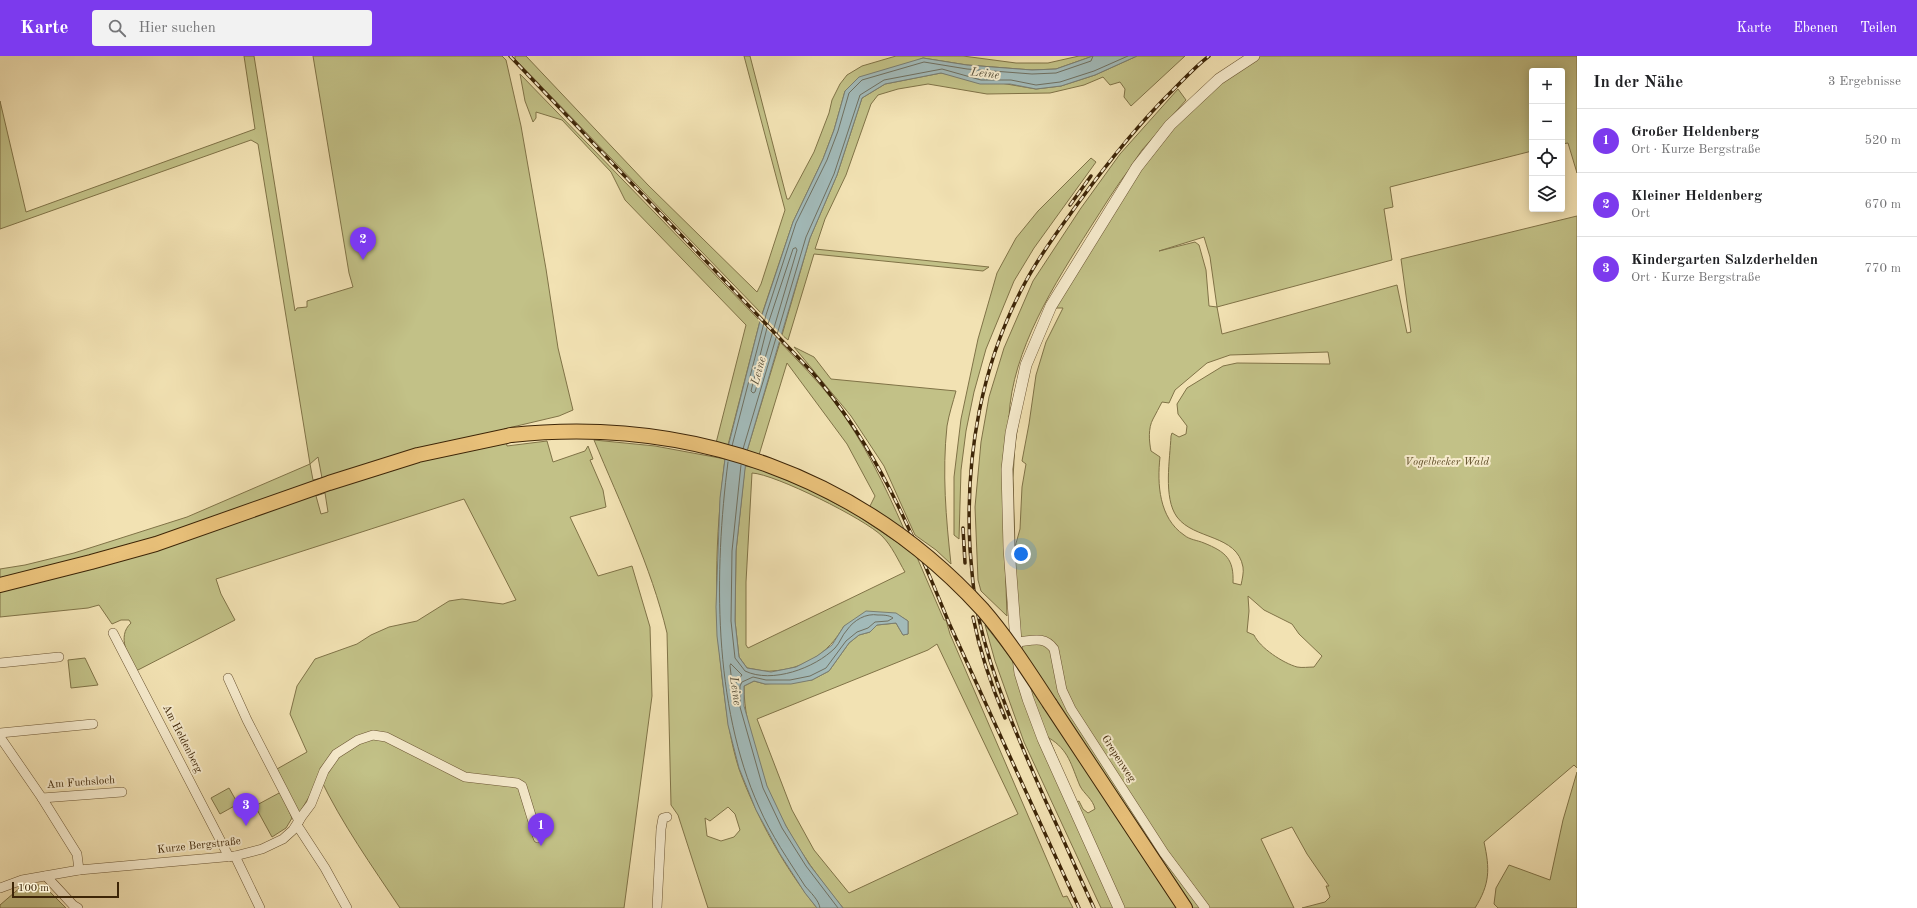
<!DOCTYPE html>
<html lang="de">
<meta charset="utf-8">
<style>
:root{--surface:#fff;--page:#f2f2f2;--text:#202124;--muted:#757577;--line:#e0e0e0;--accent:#7c3aed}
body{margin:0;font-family:"Old Standard TT",serif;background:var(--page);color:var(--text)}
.controls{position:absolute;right:12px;top:12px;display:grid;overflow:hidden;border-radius:4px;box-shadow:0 2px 10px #0003}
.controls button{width:36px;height:36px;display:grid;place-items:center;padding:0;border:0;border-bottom:1px solid var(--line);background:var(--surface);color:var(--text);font:20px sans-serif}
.scale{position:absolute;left:12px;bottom:10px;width:107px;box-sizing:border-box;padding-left:4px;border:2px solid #3d2507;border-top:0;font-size:11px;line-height:14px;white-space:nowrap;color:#3d2507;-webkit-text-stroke:3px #f7ecce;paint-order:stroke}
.you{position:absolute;left:1021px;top:498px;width:14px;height:14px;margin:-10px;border:3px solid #fff;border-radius:50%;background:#1a73e8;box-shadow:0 0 0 6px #1a73e833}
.badge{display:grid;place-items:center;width:26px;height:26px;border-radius:50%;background:var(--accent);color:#fff;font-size:13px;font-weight:700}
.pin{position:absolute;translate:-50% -33px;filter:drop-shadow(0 1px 2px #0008)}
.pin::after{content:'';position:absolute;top:21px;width:14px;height:12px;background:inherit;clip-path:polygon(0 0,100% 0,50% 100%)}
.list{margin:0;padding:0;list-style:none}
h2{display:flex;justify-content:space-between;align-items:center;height:52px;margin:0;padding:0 16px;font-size:17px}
h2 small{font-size:13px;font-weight:400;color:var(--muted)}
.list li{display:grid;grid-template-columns:26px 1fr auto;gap:12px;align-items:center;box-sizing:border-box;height:64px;padding:0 16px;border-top:1px solid var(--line)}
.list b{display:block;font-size:15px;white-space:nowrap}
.list p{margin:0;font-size:13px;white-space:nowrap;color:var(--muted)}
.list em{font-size:13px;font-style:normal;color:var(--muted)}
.icon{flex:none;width:22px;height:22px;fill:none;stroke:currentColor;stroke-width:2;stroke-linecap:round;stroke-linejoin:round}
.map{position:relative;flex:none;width:1577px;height:852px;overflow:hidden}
header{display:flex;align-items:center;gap:24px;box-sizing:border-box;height:56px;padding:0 20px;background:var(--accent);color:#fff}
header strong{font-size:19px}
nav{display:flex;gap:22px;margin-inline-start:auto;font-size:14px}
.search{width:280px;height:36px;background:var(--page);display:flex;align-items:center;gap:10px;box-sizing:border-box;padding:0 14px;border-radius:4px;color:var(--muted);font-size:15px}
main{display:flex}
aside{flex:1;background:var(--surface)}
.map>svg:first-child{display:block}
</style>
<header>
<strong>Karte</strong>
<div class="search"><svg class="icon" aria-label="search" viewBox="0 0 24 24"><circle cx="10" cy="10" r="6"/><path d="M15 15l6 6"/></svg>Hier suchen</div>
<nav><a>Karte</a><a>Ebenen</a><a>Teilen</a></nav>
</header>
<main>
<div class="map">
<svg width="1577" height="852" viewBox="0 0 1577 852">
<rect width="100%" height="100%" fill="#f2e2b3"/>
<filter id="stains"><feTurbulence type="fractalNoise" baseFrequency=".005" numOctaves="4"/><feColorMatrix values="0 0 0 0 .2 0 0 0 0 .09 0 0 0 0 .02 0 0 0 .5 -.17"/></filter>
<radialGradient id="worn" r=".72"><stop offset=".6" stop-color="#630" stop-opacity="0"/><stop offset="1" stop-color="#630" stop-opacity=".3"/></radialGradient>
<g fill="#c2c187" stroke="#807347" fill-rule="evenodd">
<path d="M244,0H254L295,255L297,252L307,251V245L353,231L349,217L313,0H502L506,4L521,70L546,213L558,292L573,354L559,360L504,373L507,390L547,385L553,406L585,395L588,390L593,403L590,404L603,434L606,451L570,461L598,520L632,510L650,571L652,640L624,852H400C372,810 342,768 320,722L299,758L277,713L307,696L290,658L297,630L315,603L357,588L371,579L389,571L417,565L449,545L462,543L503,548L516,544L464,443L216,523L221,538L235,564L136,615C129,601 116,581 131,567L129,564H121L112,568L99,549L88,552L0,561V513L25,509L74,497L187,461L310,408L258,88L251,84L0,173V45L26,156L255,73ZM318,401L322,422L313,424L310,408ZM325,437L328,456L321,458L316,440Z"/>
<polygon points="515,0 526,0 648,129 757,236 761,228 785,154 744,0 750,0 787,143 789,143 814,96 829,57 832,44 840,28 847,19 862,10 896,0 963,0 1016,7 1048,7 1079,0 1093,0 1056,13 1032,14 967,9 923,2 845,35 834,74 823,103 793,166 762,258 515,3"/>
<polygon points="1137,0 1185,0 1131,50 1124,41 1125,33 1120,26 1110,29 1103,21 1084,29 1050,37 987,38 928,28 898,33 878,39 871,48 846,119 825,163 815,193 989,211 983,215 814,198 788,284 782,279 810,182 837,119 862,42 885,28 941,17 1036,33 1061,30 1095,19"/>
<path d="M1246,0H1577V117L1568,87L1562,88V15H1532V95L1390,131L1393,151L1384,153L1392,204L1217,251L1222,278L1397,229L1407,277L1411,276L1401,203L1577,160V712L1574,709L1484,786C1490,813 1490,828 1475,852H1302L1325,846L1330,841L1326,830H1329L1307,798L1292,771L1261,783L1294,852H1101L1024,686L995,605L985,569L1028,624L1044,626L1011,577L1005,502L1007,560L981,535L978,524L975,451L981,386L989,341L1004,292L1033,225L1081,152L1120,98L1178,33L1186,44L1142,94L1131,110ZM1131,111L1022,305L1009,361C1012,294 1055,227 1090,172C1103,152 1116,130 1131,111ZM1204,181L1210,201L1217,251L1209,250L1206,214L1199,189L1195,186L1159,195ZM1055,252H1063L1046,286L1036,319L1029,368L1022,405L1026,408L1022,431L1020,473L1015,491L1013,422L1015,388L1023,336L1030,311ZM1328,296L1330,308L1237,307L1223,310L1187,332L1177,348L1178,358L1187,370L1186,378L1179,381L1172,377L1171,380C1170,403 1163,442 1177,461C1194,484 1237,478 1243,511C1244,516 1242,524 1241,529L1233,527C1234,503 1226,496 1204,487C1197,484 1190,484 1184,479C1159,462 1157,428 1160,401L1151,395C1149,385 1148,372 1153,363C1156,357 1159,352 1162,346L1169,347L1175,334L1207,307L1230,299ZM1248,540L1264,554L1292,568L1299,578L1322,600L1314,611C1309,611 1302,612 1297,611C1283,607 1260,592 1254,579L1247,576L1249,555ZM1049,682C1069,694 1071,709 1080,730C1084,738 1093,743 1095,753L1088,757L1083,753L1079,745L1077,746L1072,738Z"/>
<polygon points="520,18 760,265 728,389 716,387 746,269 625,144 611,116 562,64 536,56 536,62 533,66 525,45"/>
<polygon points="1091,102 1096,106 1034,192 1014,225 986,293 974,336 966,375 961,414 959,483 954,479 954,421 961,363 978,283 997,217 1016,182 1038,155"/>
<path d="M780,286C798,305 818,325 835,347C864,386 885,430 904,473L869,452L875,440L847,388L787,307L759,399L747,395Z"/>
<path d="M794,291L814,301L831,323L956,335C953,346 949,358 947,370C942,416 946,463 951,508L936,494L915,479L884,410L851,360Z"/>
<path d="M594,384L655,390L725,403C715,480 713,558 724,636C727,661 731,688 739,713C757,762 784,811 817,852H708L678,759L671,749L667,577C651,510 620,447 594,384ZM728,751L735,758L740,774L734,781L721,785L707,780L705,762L710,765Z"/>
<path d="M745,410L757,412L806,432L852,456L916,499L944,564H946L950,578L1063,841L1067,840L1073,852H843C813,816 785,775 767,731C763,719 760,707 756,696C749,673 744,654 744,630L754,625L765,628L812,624L829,615L849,587L859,579L870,576L877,569L896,567L903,579L908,578V565L900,560L844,570C828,598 804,613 772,615C765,616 755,613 747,612L739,601L735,565L736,495ZM752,417C775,418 865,463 882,480C892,490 898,504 905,516L748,592L746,589V526ZM937,588L1018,758L849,837L814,794L792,754L757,663L928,594Z"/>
<polygon points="85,602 98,629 71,632 68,604"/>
<polygon points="1577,716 1577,852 1498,852 1494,848 1496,832 1509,809 1550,824 1563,764"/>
<polygon points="229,732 238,748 220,758 211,742"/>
<polygon points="281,736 292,762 286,772 272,781 255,750"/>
<polygon points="33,828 44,830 66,852 0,852 0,849 22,830"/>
</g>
<polygon fill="#a2bab9" stroke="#7a7e72" points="1093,0 1137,0 1095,19 1061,30 1036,33 1010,28 980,28 941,17 885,28 862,42 837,119 810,182 747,395 736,495 735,565 739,601 747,612 771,616 796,611 817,600 832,589 844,570 866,555 896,557 908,565 908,578 903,579 896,567 877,569 870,576 859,579 849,587 829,615 812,624 791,628 765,628 754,625 744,630 744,650 767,730 786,770 809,808 843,852 817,852 805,837 780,798 756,754 739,712 728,669 717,580 716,551 720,442 725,403 760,265 793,166 823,103 834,74 845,35 859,21 923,2 967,9 1032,14 1056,13"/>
<polygon fill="#f2e2b3" points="760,256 784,281 781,287 758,264"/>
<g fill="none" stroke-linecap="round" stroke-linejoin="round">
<g stroke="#707060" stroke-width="1">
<polygon points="796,192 797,194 755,336 753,337 751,335 768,268 793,193"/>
<polyline points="732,390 766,259 796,167 827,104 838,75 849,37 862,24 924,6 967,13 1032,18 1056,17 1091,5 1093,0"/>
<polyline points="743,393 806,181 834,118 860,39 884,24 942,13 981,24 1011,24 1036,29 1060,26 1094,15 1128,0"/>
<path d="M728,406C714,515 713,649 759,751C771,779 789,805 805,830C810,836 819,844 820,852"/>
<path d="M741,409L732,495L731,565L735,602L745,615C772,628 815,612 835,592C840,587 842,579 847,574C854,564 866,557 878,559C883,559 889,559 893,562L888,565L875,566L868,572L857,576L846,585L826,612L810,620L790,624H766L753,621L742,626L740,630V651L763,732L782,772L806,810L838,852"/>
<polygon points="731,608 742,619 734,629 732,627 730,610"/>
</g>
<g stroke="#6a5432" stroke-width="10">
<g id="minor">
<polyline points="113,577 229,801"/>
<path d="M1016,586C1031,585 1044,579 1054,593L1062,634L1071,653L1164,797L1205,852"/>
<polyline points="0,607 59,601"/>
<polyline points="228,622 247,664 299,765"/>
<polyline points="0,677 93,668"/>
<polyline points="0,681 42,742 77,798 79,814"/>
<polyline points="42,742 122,736"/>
<polyline points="297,769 325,812 347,852"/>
<polyline points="235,800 260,852"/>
<polyline points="46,820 73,849 78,852"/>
<polyline points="0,832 22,824 79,814 235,800 262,793 283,783 293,774 302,760 311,748 324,715 336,698 358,684 373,679 386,681 465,721 517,727 522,730 538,782"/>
<polyline points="657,852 661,773 663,762 667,761"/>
</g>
</g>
<g stroke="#6a5432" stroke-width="12">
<polyline id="tertiary" points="1119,852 1043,683 1028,643 1020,617 1016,586 1009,492 1007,413 1011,377 1026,309 1051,250 1137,111 1170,69 1219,23 1254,0"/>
</g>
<g stroke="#3d2507" stroke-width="16">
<g id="primary">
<polyline points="0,529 91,506 156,488 329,427 418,399 511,379"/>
<polyline points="1050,648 1185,852"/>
</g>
</g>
<use href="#minor" stroke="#f7ecce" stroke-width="9"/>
<use href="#tertiary" stroke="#f7ecce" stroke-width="11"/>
<use href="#primary" stroke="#e9c17a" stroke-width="14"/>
<g stroke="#3d2507" stroke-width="3.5">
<g id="rail">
<path d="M510,0L812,316C877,391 912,476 949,567L1079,852"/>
<polyline points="1070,149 1091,120"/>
<polyline points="963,472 965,507"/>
<path d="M973,561C980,596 991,629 1005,662"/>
<path d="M1094,852C1078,818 1063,782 1047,748C1020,687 992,624 978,559C973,538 972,515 970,493C965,401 981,307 1026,225C1041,197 1060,172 1079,146C1109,105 1138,68 1174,33C1186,21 1196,10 1209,0"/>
</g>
</g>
<use href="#rail" stroke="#f7ecce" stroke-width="2" stroke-dasharray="6" stroke-linecap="butt"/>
<g stroke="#3d2507" stroke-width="16" stroke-linecap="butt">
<path id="primary-bridge" d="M511,379C690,360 861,420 983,554C1008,583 1029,616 1050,648"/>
</g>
<use href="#primary-bridge" stroke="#e9c17a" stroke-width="14"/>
</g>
<g text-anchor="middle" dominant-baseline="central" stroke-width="4" stroke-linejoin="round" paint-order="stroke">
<g font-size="11" font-style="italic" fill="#5e4c27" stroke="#f7ecce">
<text x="1447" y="406">Vogelbecker Wald</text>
</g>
<g font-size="11" fill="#3d2507" stroke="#f7ecce">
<text transform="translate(182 683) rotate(63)">Am Heldenberg</text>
<text transform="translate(1118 703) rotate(57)">Grepenweg</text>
<text transform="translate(81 727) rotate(-4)">Am Fuchsloch</text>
<text transform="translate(199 790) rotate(-6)">Kurze Bergstraße</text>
</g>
<g font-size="12" font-style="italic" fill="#5b523c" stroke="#f7ecce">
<text transform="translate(985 18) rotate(7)">Leine</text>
<text transform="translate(759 315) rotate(-74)">Leine</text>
<text transform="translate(735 635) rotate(82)">Leine</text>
</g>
</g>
<rect width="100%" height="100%" filter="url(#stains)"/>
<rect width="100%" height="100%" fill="url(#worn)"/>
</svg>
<div class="controls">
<button>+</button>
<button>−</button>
<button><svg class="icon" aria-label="locate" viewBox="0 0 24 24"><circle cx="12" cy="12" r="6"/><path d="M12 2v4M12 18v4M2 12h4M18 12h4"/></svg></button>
<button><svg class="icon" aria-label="layers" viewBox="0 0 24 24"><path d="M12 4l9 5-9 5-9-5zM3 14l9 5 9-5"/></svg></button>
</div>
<div class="scale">100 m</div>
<div class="you"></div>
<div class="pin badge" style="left:541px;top:790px">1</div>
<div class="pin badge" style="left:363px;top:204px">2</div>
<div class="pin badge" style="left:246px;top:770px">3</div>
</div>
<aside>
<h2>In der Nähe<small>3 Ergebnisse</small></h2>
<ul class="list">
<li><span class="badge">1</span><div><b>Großer Heldenberg</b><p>Ort · Kurze Bergstraße</p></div><em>520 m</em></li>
<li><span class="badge">2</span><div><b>Kleiner Heldenberg</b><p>Ort</p></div><em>670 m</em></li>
<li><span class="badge">3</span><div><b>Kindergarten Salzderhelden</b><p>Ort · Kurze Bergstraße</p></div><em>770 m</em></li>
</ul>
</aside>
</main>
